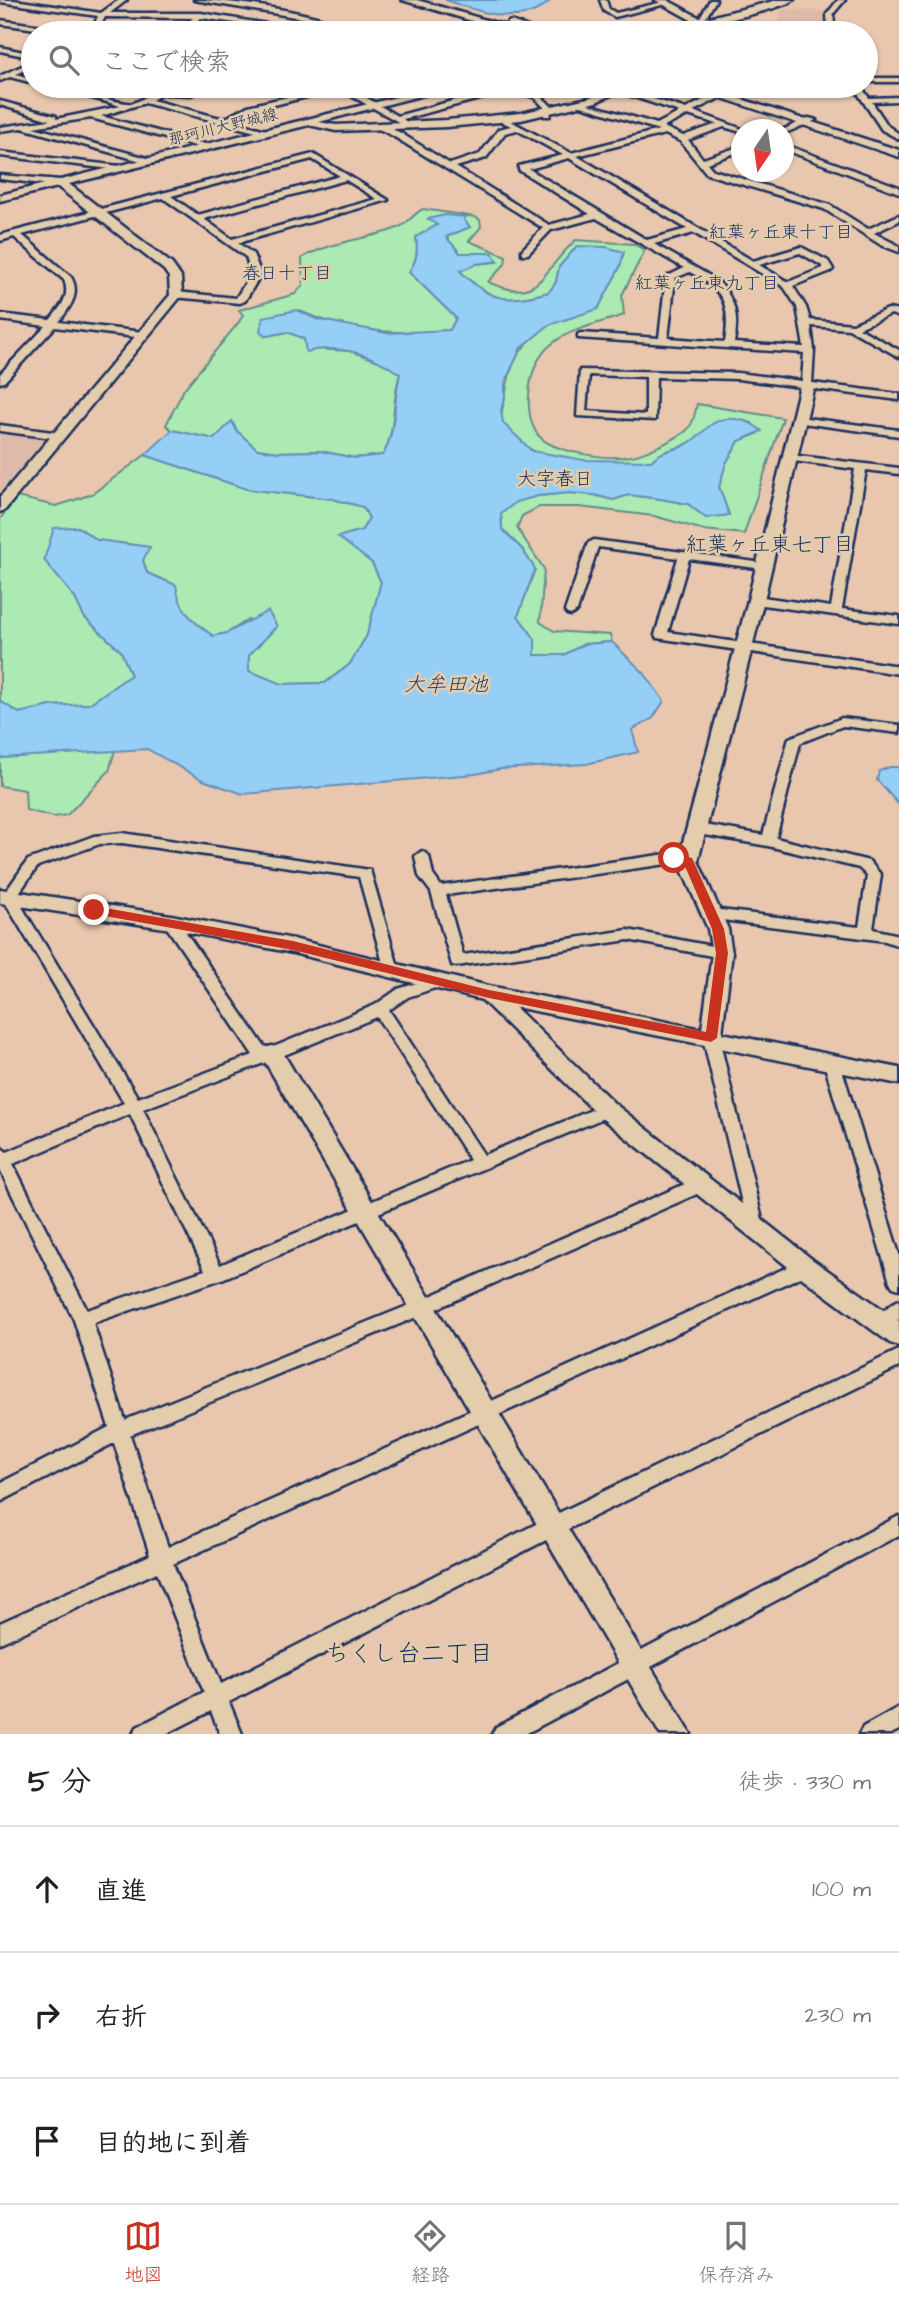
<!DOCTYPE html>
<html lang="ja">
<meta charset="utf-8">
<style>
:root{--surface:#fff;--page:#f6f6f6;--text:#202124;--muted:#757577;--line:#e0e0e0;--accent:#c8321e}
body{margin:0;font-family:"Architects Daughter","Klee One",sans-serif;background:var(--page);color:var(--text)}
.compass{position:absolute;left:731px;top:119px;width:63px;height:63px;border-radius:50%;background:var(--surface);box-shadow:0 2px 5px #0004;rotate:193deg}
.stop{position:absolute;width:21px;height:21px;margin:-16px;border:5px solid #c8321e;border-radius:50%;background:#fff}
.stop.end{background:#c8321e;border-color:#fff;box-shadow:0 2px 7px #0008}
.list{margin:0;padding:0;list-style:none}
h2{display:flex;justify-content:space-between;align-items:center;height:91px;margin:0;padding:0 28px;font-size:30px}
h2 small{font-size:23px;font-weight:400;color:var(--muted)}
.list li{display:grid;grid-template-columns:46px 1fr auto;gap:21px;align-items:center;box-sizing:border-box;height:126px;padding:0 28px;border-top:2px solid var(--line)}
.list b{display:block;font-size:26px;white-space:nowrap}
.list em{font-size:23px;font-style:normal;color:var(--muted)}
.icon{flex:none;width:38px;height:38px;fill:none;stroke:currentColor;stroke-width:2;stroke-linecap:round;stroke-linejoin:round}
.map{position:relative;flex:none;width:899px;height:1734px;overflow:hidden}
.search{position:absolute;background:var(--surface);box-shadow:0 2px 5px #0004;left:21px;right:21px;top:21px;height:77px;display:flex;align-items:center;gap:18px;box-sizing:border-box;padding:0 24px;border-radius:38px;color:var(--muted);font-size:26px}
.sheet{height:469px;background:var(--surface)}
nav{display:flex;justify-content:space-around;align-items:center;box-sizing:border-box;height:98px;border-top:2px solid var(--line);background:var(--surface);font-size:19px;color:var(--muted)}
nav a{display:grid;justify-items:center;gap:4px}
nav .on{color:var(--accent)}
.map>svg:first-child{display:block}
</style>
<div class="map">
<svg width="899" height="1734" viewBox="0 0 899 1734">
<rect width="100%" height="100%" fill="#e8c7ae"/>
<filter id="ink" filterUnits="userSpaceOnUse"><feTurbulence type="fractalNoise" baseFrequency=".0143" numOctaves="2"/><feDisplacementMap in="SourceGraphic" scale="14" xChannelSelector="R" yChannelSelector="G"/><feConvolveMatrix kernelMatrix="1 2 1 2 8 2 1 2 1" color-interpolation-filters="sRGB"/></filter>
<g filter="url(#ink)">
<g fill="#dfbaaa">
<polygon points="781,9 826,11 825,33 778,33"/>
<polygon points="0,431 47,438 0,494"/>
</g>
<g fill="#abeab2" stroke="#638c88" stroke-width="2">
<polygon points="201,18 205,18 267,28 264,33 182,33"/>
<path d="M423,209L475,217L480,220L481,227L469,241L506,256L505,264L488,282C542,306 540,271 576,240L634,244L645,250L622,295L624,315C575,331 532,335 529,396C528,408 530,426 539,436C554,453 609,460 631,456C642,455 681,437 688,429C694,423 695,412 697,404L783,418L744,534L704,530L654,516L579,507H539L522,516L517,528L544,569L540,622L554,631L610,635L612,642L584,644L564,655L535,656V639L518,616L535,569L522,549L502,529L501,514L515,502L538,496L569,493L594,495L613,500L629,495L661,499L688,504L706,518L729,515L719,487L726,463L739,441L757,434L752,423C710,412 717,427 687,444C673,451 663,449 652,461C621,461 555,465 530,449C521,444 507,432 503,423C499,413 504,406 505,397C510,363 518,347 547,326C561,317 583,314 598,309L620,267L577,246L559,267L556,282L549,292C507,303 492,303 460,271L476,264L497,262L492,253H460L446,237L469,227L463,220L437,225L416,237C418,251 417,260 409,272L456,318L450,330C398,336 345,331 297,310L266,336L288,332L304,339L317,349L350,351L385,363L400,374C391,401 397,429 383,455L355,458L320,451L278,452L257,449L237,431L214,439L172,430L166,425L184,389L239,322L243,315L239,310L295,294L303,285L302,258C330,242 362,240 392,230C409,225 412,214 423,209Z"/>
<path d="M145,455L247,489L333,499L363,507L369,518L362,530L339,537L372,563L381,582L367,635L350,664L325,683L282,684L249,671V655L277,626L248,620L227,633L213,636C193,622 179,610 175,585L147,573L143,560L149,547L97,540L78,527L64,583L75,598L84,617L121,651L131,675L89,704L51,706L19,713L0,701V519L17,497L56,506L72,501L92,494Z"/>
<polygon points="115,750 109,771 67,815 54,817 26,810 25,790 0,786 0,758"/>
</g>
<g fill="#96cff5" stroke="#658fb9" stroke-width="2">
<path d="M445,0H551C520,30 481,11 445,0Z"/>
<path d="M445,215L466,217L464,220L470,227L446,237L460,253H492L498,261L476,264L460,271C491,303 508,303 549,292L556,282L559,267L577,246L606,247L624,252L620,267L598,309L549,325L521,348L505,382V397L501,410L503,423L532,451L584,460L651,461C663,449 672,452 685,445C694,441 700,434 707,428C723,413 747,418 762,431L739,441L726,463L719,487L729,515L706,518L688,504L661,499L629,495L613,500L594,495L569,493L538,496L516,502L501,514L502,529L522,549L535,569L518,616L535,639V655H564L584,644L612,642L644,673L664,701L653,718L632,730L638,752L586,764L501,769L475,774L243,794L203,780L147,749L0,758V701L19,713L51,706L89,704L131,675L121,651L84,617L75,598L44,560L54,528L78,527L97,540L150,547L143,560L147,573L176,585C179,610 193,622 213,636L227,633L268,611L277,626L249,655V671L282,684L325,683L350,664L367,635L381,582L372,563L338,537L362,530L369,518L363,507L333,499L247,489L145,455L172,430L214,439L232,421L237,431L257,449L278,452L320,451L355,458L383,455C397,429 393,401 400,374C374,355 338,343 306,352L304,339L288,332L266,336L260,331L263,317L297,310L316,319L387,333L450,330L456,318L409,272C417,260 418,252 416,237L437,225L428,219Z"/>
<polygon points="890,767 899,767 899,805 877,780 879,771"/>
</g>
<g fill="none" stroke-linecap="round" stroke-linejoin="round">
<g stroke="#1b2f5e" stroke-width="5">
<g id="street">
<polygon points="0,0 14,0 101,13 119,0 127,0 110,13 201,13 309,31 305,33 201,18 181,33 174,33 193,18 105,17 97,33 91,33 98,16 0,2"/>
<path d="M194,0C233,0 325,13 359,33H349L307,19Z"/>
<polygon points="600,0 606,0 609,9 616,13 663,2 666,4 615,17 604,11"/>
<polygon points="710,0 716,0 697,33 691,33"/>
<polygon points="838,0 845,0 833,14 835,33 828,33 827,14"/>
<polygon points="0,20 78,31 82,33 65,33 0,24"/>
<polygon points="0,47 33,54 33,58 0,51"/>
<polygon points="33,61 33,66 16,74 33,79 33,83 10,77 0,81 0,76"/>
<rect x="866" y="78" width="33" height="4"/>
<path d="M49,86H61C75,89 120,105 132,103C146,100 157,86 172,86L168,90L187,91L198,86H208L191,95L162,94L152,100L224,119L248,106L335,86H347L397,116L507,86C526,86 540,93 552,107L550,116H544V107L535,98L514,90L403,119L408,123L404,125L339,89L254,110L232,121L270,131L271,133L267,135L145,103L101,116L209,145L210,147L206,149L91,118L33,127L151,159L152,161L148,163L22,128L0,131V127L50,120L0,105V101L56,116V119L121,106Z"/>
<polygon points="853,86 861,86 869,98 899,97 899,101 872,102 888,126 899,134 899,139 882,130"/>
<path d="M616,87L686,109L716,93H722V97L693,111L745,130H741V132L724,127L688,140L703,159L741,146V151L707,163L713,170L830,205L868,229L899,215V221L874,233L899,246V252L881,245L824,209L707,174L680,141L665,134L577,156L753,261L801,247L828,261L833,269L831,271L793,286L806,307L810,320L853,324L888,309L899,311V317L891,314L859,328L899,350V357L849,329L811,326L814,350L812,383L899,394V400L738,379L656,377L655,420L577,416L580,370L738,373L802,381L804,353L578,338V334L581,333L659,338L666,277L684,268L596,218L551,230L528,254H522V250L543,228L393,136L373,126L377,124L399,132L450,164L480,154L499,129L511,126L500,121V117H503L571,153L659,130L581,106V102L657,124L680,112L616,91ZM688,115L717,124L683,136L664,127ZM517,130L563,155L519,166V170L590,214L549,225L456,167L486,158L505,133ZM569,158L687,229L647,240L529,169ZM694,233L784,287L797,307L804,347L734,343C739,316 736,300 717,280L654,244ZM800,253L821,265L823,268L788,282L759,265ZM690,272C724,291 731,303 725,342L668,338L675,278ZM589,375L646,377V415L586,411Z"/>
<polygon points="809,118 816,120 783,134 782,130"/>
<polygon points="783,144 899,187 899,193 783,149"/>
<polygon points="0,152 120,166 124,168 120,170 0,156"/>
<path d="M313,154L388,200L238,243L253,254L261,274L245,301L240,303L173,297L171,295L176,292L236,298L251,274L246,257L163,198L22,235L71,277C81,294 70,307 59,322L143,332L148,335L143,338L55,327L4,382L0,383V374L46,326L0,320V314L50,320C60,308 71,296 64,280L14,237L0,241V235ZM312,159L340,176L198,215L171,196ZM346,180L377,199L232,239L204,219Z"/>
<polygon points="0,175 60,180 64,183 60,186 0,179"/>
<polygon points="799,417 899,430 899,436 795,422 795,418"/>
<polygon points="0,425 60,433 65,436 60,439 0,431"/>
<polygon points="790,455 899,468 899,474 866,470 842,609 899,616 899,624 756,604 750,600 756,596 831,607 855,469 786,460 785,458"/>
<polygon points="594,540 763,563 769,566 763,569 689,559 668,632 899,666 899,674 657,638 655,635 678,558 598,547 577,611 571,615 567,614 565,611 588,543"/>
<polygon points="842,718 899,725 899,733 843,726 800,743 776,838 869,861 881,875 873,929 899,935 899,946 885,941 707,918 705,914 712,909 859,927 867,876 859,868 768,846 699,834 692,829 699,824 763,835 789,738"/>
<path d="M122,833L370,870L399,970L397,974H387L385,970L359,877L122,843L100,844L38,866L16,897L138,1098L253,1055L166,926L164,922L166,918H176L264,1046L271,1048L375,1005L398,989L436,977L441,978L443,982L441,986L408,997L389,1010L484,1155L601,1106L607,1104L613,1106L615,1110L613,1114L222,1279L93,1323L125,1420L417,1302L694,1180L700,1178L706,1180L708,1185L706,1190L429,1312L130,1435L168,1547L799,1262L805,1260L811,1262L814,1267L811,1272L173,1564L221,1684L544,1520L899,1350V1367L558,1534L229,1702L242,1734H220L211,1711L166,1734H133L137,1727L204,1692L157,1572L0,1643V1623L150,1555L114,1443L0,1502V1483L109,1427L74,1320L0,1170V1147L7,1152L124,1103L2,897L28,860L94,836ZM377,1017L470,1160L220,1265L143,1109L277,1058ZM130,1114L205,1270L87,1310L13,1164Z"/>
<polygon points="422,851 429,856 433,875 441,886 674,853 693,858 695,861 688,866 674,863 446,895 463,955 628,930 722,948 727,949 729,953 727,957 722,958 628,940 457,966 452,965 431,892 419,876 415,856"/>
<polygon points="711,1032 716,1034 719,1038 764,1228 762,1233 756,1235 750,1233 748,1228 703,1038 706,1034"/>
<polygon points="832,1057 838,1059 840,1063 899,1254 899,1289 893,1287 890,1282 824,1063 826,1059"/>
<path d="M899,1300V1319C892,1326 887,1332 877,1328L874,1323C879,1314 889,1304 899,1300Z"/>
<polygon points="899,1516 899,1535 525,1734 492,1734 496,1727"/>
<polygon points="899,1707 899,1730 891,1734 859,1734 863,1727"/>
</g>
</g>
<g stroke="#1b2f5e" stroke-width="5">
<g id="secondary">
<polygon points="402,0 417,0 507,26 508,22 511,21 545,33 512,33"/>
<path d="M655,0H667L702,19L778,0H794C777,11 675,33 653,33L693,21Z"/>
<polygon points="441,86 458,86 319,122 336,125 447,120 521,113 588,98 618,86 631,86 596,102 521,120 447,127 336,131 309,125 69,184 172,264 181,277 182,295 5,510 0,512 0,497 170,295 169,277 164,270 58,187 0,201 0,195"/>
<polygon points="686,86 701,86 899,150 899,157"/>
<polygon points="807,381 814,385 764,600 698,861 728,929 732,953 722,1033 899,1068 899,1084 515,1007 615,1104 813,1260 899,1321 899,1346 890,1343 797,1274 599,1116 482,1000 293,953 171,929 0,903 0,889 171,915 293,939 489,986 702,1029 712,953 708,929 678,861 748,600 800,385"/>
<polygon points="272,1046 280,1048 691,1734 660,1734 264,1060 261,1054 264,1048"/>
</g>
</g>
<use href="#street" fill="#e4cdad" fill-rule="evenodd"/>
<use href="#secondary" fill="#e4cdad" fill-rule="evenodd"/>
</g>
</g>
<polygon fill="#c8321e" points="674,854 692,858 724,929 728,953 717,1038 711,1042 489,998 293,950 94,914 88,910 94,906 293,941 489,990 706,1032 716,953 712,929 684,864 668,858"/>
<g text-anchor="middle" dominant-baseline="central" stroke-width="5" stroke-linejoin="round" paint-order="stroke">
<g font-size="16" fill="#1b2f5e" stroke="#e4cdad">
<text transform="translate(223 127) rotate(-14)">那珂川大野城線</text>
</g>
<g font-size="18" fill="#1b2f5e" stroke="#e4cdad">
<text x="781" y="232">紅葉ヶ丘東十丁目</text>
<text x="287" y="273">春日十丁目</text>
<text x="707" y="283">紅葉ヶ丘東九丁目</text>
</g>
<g font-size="19" fill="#1b2f5e" stroke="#e4cdad">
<text x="555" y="479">大字春日</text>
</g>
<g font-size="21" fill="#1b2f5e" stroke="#e4cdad">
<text x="770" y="544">紅葉ヶ丘東七丁目</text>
</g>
<g font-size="21" font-style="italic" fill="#273f6d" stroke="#e4cdad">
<text x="446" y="684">大牟田池</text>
</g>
<g font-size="24" fill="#1b2f5e" stroke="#e4cdad">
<text x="409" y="1654">ちくし台二丁目</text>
</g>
</g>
</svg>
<svg class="compass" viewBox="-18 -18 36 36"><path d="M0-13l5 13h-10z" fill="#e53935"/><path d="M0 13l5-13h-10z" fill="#757577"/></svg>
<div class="stop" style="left:674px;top:858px"></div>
<div class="stop end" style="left:94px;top:910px"></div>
<div class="search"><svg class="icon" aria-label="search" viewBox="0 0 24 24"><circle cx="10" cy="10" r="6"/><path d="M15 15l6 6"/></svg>ここで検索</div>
</div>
<section class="sheet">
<h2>5 分<small>徒歩 · 330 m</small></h2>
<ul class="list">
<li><svg class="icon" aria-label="ahead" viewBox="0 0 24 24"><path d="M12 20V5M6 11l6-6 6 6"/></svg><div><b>直進</b></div><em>100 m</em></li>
<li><svg class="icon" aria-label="right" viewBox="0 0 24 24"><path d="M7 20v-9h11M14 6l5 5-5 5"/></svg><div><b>右折</b></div><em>230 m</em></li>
<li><svg class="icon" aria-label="arrive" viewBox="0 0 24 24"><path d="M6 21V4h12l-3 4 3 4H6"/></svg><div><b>目的地に到着</b></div></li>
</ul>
</section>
<nav>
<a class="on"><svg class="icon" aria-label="map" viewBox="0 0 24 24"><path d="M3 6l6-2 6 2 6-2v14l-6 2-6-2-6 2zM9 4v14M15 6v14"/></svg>地図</a>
<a><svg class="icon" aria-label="directions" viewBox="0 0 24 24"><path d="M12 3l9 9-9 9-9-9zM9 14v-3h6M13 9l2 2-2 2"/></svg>経路</a>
<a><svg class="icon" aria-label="saved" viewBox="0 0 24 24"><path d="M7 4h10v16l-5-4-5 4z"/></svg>保存済み</a>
</nav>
